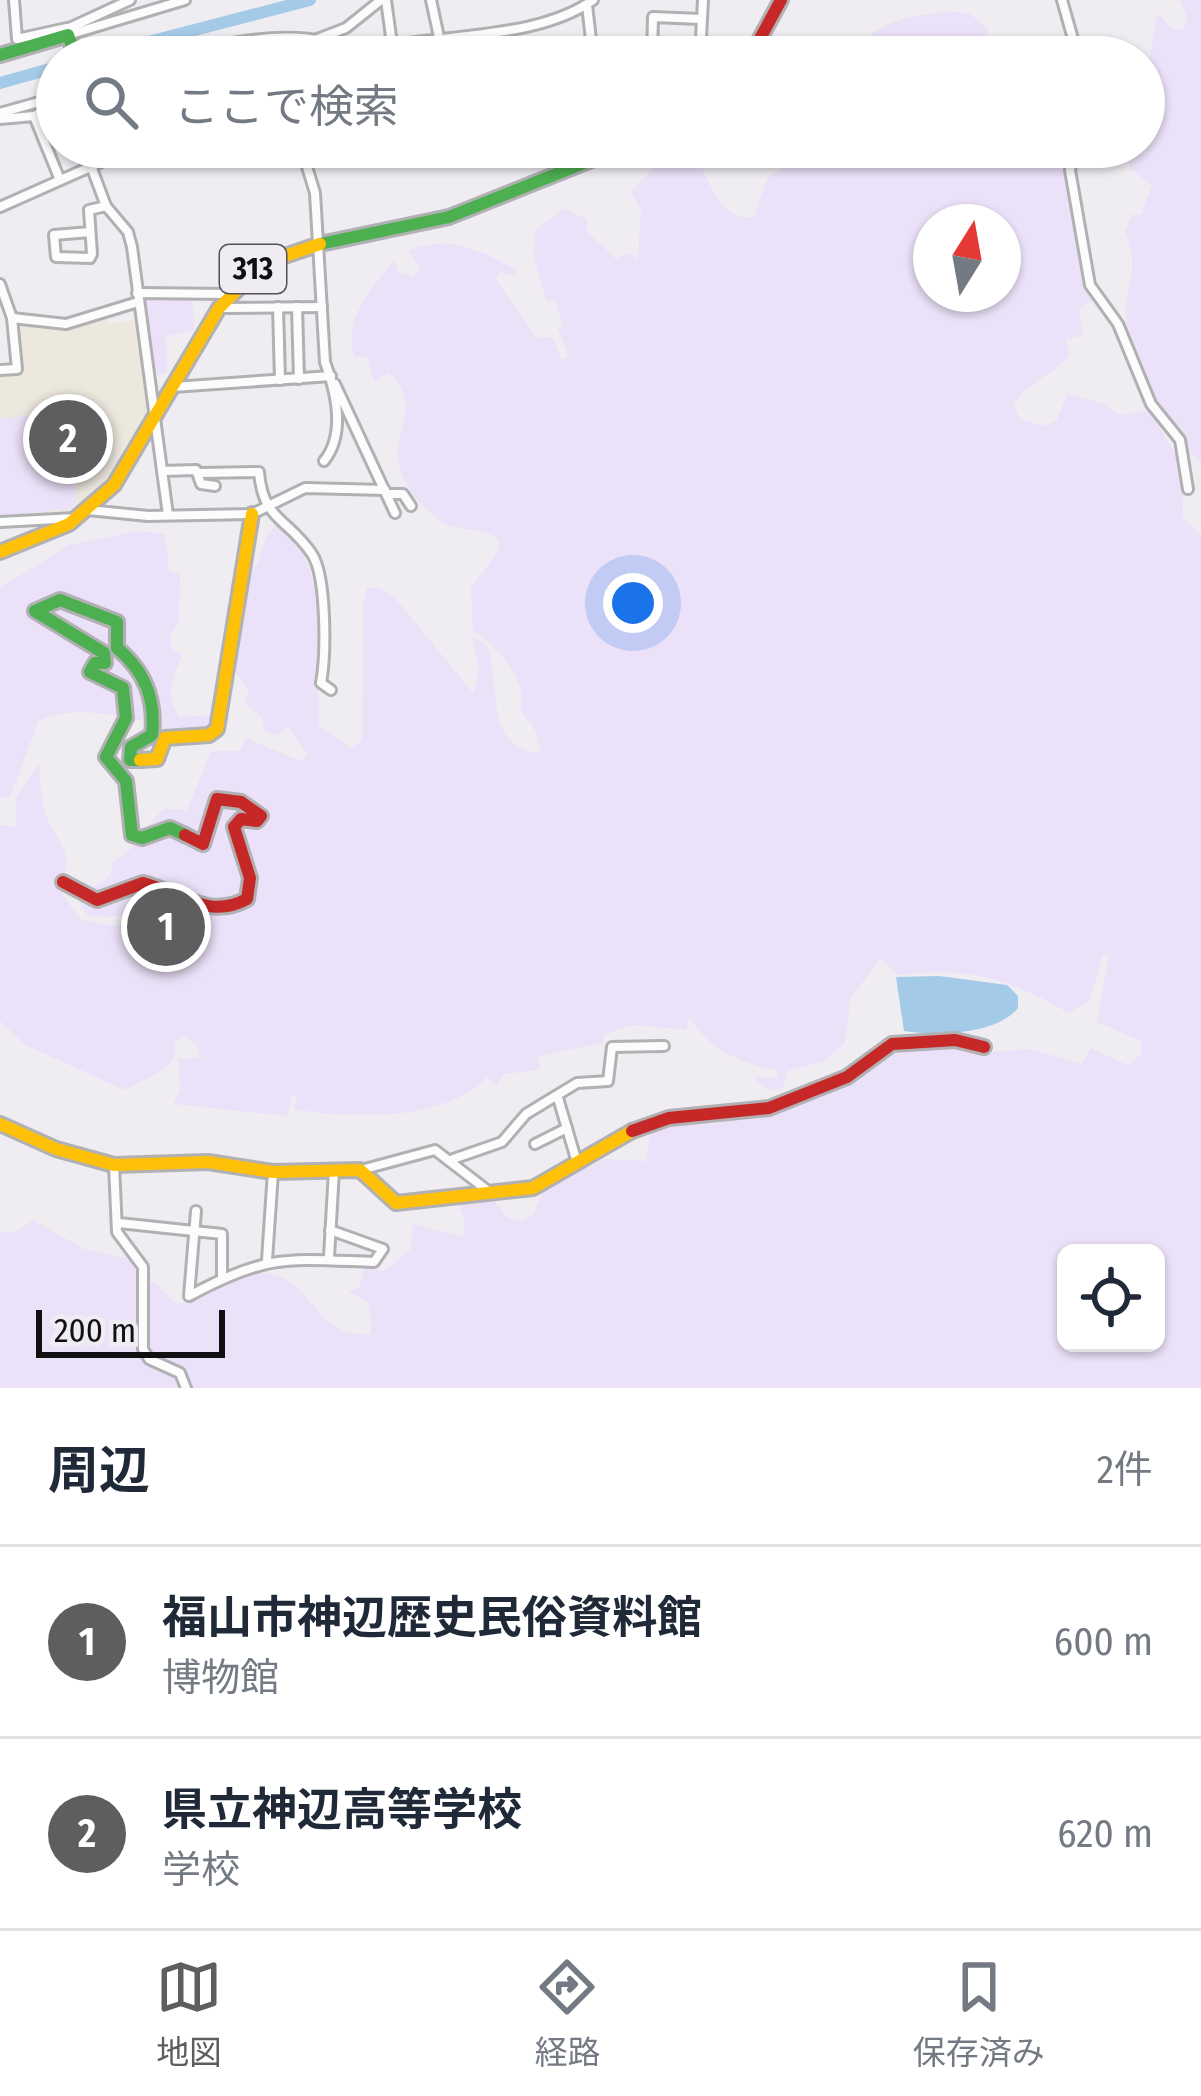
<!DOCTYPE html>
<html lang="ja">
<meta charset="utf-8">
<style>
:root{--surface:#fff;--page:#f6f6f7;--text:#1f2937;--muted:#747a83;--line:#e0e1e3;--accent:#5e5d60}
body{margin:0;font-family:"Fira Sans Condensed","Noto Sans JP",sans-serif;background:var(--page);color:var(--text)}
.controls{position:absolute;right:36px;bottom:36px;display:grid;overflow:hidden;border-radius:18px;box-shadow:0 3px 9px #0004}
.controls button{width:108px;height:108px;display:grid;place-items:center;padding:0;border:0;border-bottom:3px solid var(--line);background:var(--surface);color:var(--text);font:60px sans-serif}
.compass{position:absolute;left:913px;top:204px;width:108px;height:108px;border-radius:50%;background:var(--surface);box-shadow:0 3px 9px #0004;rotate:11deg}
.scale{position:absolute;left:36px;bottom:30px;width:189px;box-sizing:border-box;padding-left:12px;border:6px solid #100f11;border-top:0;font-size:33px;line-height:42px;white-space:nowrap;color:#100f11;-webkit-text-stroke:9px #efecf3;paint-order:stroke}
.you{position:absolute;left:633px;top:603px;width:42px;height:42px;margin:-30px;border:9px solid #fff;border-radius:50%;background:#1a73e8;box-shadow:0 0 0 18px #1a73e833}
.badge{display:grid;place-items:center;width:78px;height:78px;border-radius:50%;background:var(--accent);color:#fff;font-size:39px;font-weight:700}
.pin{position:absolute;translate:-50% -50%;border:6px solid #fff;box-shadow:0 3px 12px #0006}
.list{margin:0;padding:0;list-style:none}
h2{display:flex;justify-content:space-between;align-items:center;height:156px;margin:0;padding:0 48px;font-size:51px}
h2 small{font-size:39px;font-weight:400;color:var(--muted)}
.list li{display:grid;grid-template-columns:78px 1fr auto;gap:36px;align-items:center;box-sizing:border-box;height:192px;padding:0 48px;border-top:3px solid var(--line)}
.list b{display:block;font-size:45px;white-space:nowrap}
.list p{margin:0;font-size:39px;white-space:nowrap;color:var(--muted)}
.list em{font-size:39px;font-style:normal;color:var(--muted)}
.icon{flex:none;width:66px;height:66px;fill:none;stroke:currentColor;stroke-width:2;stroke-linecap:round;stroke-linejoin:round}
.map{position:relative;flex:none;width:1201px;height:1388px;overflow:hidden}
.search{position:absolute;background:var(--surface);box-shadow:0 3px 9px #0004;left:36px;right:36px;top:36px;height:132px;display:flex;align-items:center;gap:30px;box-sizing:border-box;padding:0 42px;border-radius:66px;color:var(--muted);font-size:45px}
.sheet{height:540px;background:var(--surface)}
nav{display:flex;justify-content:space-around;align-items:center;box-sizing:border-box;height:168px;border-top:3px solid var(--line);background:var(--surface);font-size:33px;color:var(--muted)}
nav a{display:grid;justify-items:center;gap:6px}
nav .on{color:var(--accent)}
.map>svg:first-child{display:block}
</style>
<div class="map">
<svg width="1201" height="1388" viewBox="0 0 1201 1388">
<rect width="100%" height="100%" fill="#efedf2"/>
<polygon fill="#ede8de" points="105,312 108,324 138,320 151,412 110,478 74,510 0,518 0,373 20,371 14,324 56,325"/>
<g fill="#ebe1f8" fill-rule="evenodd">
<path d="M1180,0H1201V464C1170,430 1124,361 1126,314C1127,276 1140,272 1125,232L1132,215L1141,214L1152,185L1129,168L1133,147H1144V91L1151,86L1148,69L1157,13L1173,30L1183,29L1187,17Z"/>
<path d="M950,11L970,14L989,29L982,44L986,57H849C881,18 902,18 950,11Z"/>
<path d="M674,147H692C706,172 719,224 754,217L766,180L810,147H1038L1048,149L1066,174L1091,300L1079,309L1083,335L1066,340L1069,356C1051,377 1029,381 1013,404L1019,418L1043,426L1056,421L1068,394L1106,404L1118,415L1149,410L1182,466L1183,518L1201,535V1388H188L187,1381L145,1349L144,1282L155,1283L179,1306C191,1293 212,1286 229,1280C316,1248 302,1341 371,1334L369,1303L348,1291L360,1287L364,1266L384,1271L410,1250L413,1224L463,1237L465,1220L457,1203L492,1197L507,1217L520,1221L533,1215L544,1188L579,1159L589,1167L605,1159L646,1161L650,1134C674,1122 687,1116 713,1124L783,1109L905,1045L991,1052L1030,1049L1081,1064L1091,1048L1127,1065L1141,1055V1041L1097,1022L1109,955H1103L1090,1000L1069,1013C1005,977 971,967 897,975L880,958L850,1000L845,1043L824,1061L788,1071L782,1089H767L753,1077L777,1078L778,1071C733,1060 714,1052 688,1017L687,1030L634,1025L606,1034L602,1043L538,1056L540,1070L504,1074L497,1086L487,1077C444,1122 351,1119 294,1109L297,1096L292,1095L288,1116L174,1104L180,1088L178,1059L199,1058L198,1047L185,1036L174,1042L175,1058L160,1072L125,1090L25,1045L0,1021V825L16,827V798L39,763C40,779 41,797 45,812C51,834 74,851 64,874L55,875L54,883L81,920L114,926L144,918C152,935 163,942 182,940L186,913C151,897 123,926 86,914L70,882L88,891L110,876L114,861C139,848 143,825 165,809L187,810L211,751H239L246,738L300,761L308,755L288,727L278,736L265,732L262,718L244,702L249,691L231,666L247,567L257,566L267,535L279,521C336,579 315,651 319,725L350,748L362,741L363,602L367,588H380L396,599L473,693L479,671L472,636L487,645C503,684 480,746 541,753L536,732L520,709C530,684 495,642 473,631L471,588L498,551L499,539C480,527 455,532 438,519C353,450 438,420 389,373L374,382L367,357H355C341,323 373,284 395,260L398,272L413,277L420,269L408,251C452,233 479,251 517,270L514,276L500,272L495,278L537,338L552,337L562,360L568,355L558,329L563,324L555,301L546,300L534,258L535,230L564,209L587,219V231L616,259L628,253L638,259L641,210L631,192ZM931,222H1003V294H931ZM1066,1253H1156V1343H1066Z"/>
<polygon points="192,296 194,330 166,336 167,373 152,375 142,299"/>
<polygon points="47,414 48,423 56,423 57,428 76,428 76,500 71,509 0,516 0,418"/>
<path d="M138,531L165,534L169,570L180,574L179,621L170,636L172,650L182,654C175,677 162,693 180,717L215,715L213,725L206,730L162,729L142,745L149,723C114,713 73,706 39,720L10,797L0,798V588L69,545Z"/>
<path d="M33,1220L84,1249L135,1260L140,1348C150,1368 176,1365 184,1388H0V1232H15Z"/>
</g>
<path fill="#a3cbe7" d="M939,976L1007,985L1018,996V1008C996,1035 936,1036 904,1031L896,977Z"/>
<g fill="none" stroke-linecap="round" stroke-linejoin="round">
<g stroke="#a3cbe7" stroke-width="12">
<polyline points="91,57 310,0"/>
<polyline points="0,83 57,67"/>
</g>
<g stroke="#b1b0b3" stroke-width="14">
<g id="street">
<polyline points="14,0 17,39 67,28"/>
<polyline points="386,0 392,44"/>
<polyline points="431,0 439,37"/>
<polyline points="1062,0 1073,39 1071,57"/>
<polyline points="587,5 593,57"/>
<polyline points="67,29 130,0"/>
<polyline points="68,35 185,0"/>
<polyline points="312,41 346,28 381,0"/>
<polyline points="652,45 753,49"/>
<path d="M168,57C213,45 311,22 350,54"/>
<path d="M342,57C417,31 530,45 593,0"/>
<polyline points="652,57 653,17 701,19"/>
<polyline points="700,57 703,0"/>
<polyline points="0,113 57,97"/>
<polyline points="34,116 60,180"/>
<polyline points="0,119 34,116 57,104"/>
<path d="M301,147L315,193L325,362C336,392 346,434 324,461"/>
<polyline points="1075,147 1070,170 1090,285 1118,324 1151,404 1180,440 1188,489"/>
<polyline points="231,153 242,147"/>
<polyline points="91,166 106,206 128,232 132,247 168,515"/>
<polyline points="0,207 135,147"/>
<polyline points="90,232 54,235 56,257 90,258 92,254 89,210 106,206"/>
<polyline points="0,284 12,318 17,369 0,370"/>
<polyline points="137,293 229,294"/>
<polyline points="278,307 280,380"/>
<polyline points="297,307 299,379"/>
<polyline points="220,308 322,307"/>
<polyline points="12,318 66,324 138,302"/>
<polyline points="335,384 395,513"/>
<polyline points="173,387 331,376"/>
<polyline points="162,471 196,470 201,484 215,486"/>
<path d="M200,473L259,472C263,521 287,517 312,554C327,577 326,656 321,683L331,690"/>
<polyline points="389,494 403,494 411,506"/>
<polyline points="88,510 148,516 252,514 305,488 385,490"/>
<polyline points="0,522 75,518"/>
<polyline points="558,1098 576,1159"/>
<polyline points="535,1144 567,1128"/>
<polyline points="453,1159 502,1142 526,1114 577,1083 608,1081 612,1047 664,1046"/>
<polyline points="114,1165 117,1232 143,1267 143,1349 149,1359 180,1373 186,1388"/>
<polyline points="361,1170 435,1150 492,1194"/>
<path d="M196,1211L189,1296C268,1253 289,1259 374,1262L383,1249L330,1230"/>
<polyline points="119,1223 222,1234 222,1278"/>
<polyline points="329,1257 334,1170"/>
<polyline points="267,1260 273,1172"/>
</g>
</g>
<g stroke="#b1b0b3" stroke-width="18">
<g id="fast">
<polyline points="0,55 68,35 76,57"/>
<polyline points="320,244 449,217 624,147"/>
<path d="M140,760H130L131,747L152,735C156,699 145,671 117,648V622L60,600L35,611L104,653L105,663H95L90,672L123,688L126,718L106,757L126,781L132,835L142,838L170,828L185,835"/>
</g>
</g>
<g stroke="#b1b0b3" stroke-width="18">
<g id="slow">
<polyline points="0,552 69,524 114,485 219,308 264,263 320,244"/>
<polyline points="140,760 157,759 165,738 209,735 217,729 252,514"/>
<polyline points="0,1124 56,1149 114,1165 208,1162 273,1172 360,1170 396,1203 533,1188 632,1131"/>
</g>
</g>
<g stroke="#b1b0b3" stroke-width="18">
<g id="jam">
<polyline points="750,57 781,0"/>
<path d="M63,882L97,900L143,883C180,893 209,920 247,899L250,878L234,827L241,819L257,821L261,816L241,802L217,799L203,844L185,835"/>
<polyline points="632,1131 669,1118 769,1108 847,1077 892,1044 955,1040 984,1047"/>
</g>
</g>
<use href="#street" stroke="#fdfcfd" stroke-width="8"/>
<use href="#fast" stroke="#4caf50" stroke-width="12"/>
<use href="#slow" stroke="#ffc107" stroke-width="12"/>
<use href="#jam" stroke="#c62828" stroke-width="12"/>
</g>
<g text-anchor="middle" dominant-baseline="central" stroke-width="9" stroke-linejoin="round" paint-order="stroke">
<rect fill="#efecf3" stroke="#535155" stroke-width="3" x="220" y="245" width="66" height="48" rx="9"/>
<g font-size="30" font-weight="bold" fill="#100f11">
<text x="253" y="269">313</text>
</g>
</g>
</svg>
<div class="controls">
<button><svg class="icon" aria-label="locate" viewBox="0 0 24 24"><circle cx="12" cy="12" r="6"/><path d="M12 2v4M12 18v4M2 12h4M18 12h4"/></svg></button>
</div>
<svg class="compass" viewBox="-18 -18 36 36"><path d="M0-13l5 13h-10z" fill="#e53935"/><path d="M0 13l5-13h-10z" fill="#747a83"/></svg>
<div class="scale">200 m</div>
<div class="you"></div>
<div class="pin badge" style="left:166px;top:927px">1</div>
<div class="pin badge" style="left:68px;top:439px">2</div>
<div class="search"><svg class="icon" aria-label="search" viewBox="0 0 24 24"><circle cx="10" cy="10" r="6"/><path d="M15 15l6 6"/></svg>ここで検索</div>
</div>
<section class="sheet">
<h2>周辺<small>2件</small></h2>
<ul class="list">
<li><span class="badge">1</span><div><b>福山市神辺歴史民俗資料館</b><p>博物館</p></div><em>600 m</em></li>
<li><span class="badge">2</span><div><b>県立神辺高等学校</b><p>学校</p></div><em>620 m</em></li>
</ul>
</section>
<nav>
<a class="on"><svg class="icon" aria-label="map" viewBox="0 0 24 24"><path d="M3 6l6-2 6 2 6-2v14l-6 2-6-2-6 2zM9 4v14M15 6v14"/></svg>地図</a>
<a><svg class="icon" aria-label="directions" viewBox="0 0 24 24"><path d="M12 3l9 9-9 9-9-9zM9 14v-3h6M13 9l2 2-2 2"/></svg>経路</a>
<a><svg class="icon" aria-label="saved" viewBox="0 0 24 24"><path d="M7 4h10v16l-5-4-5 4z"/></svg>保存済み</a>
</nav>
